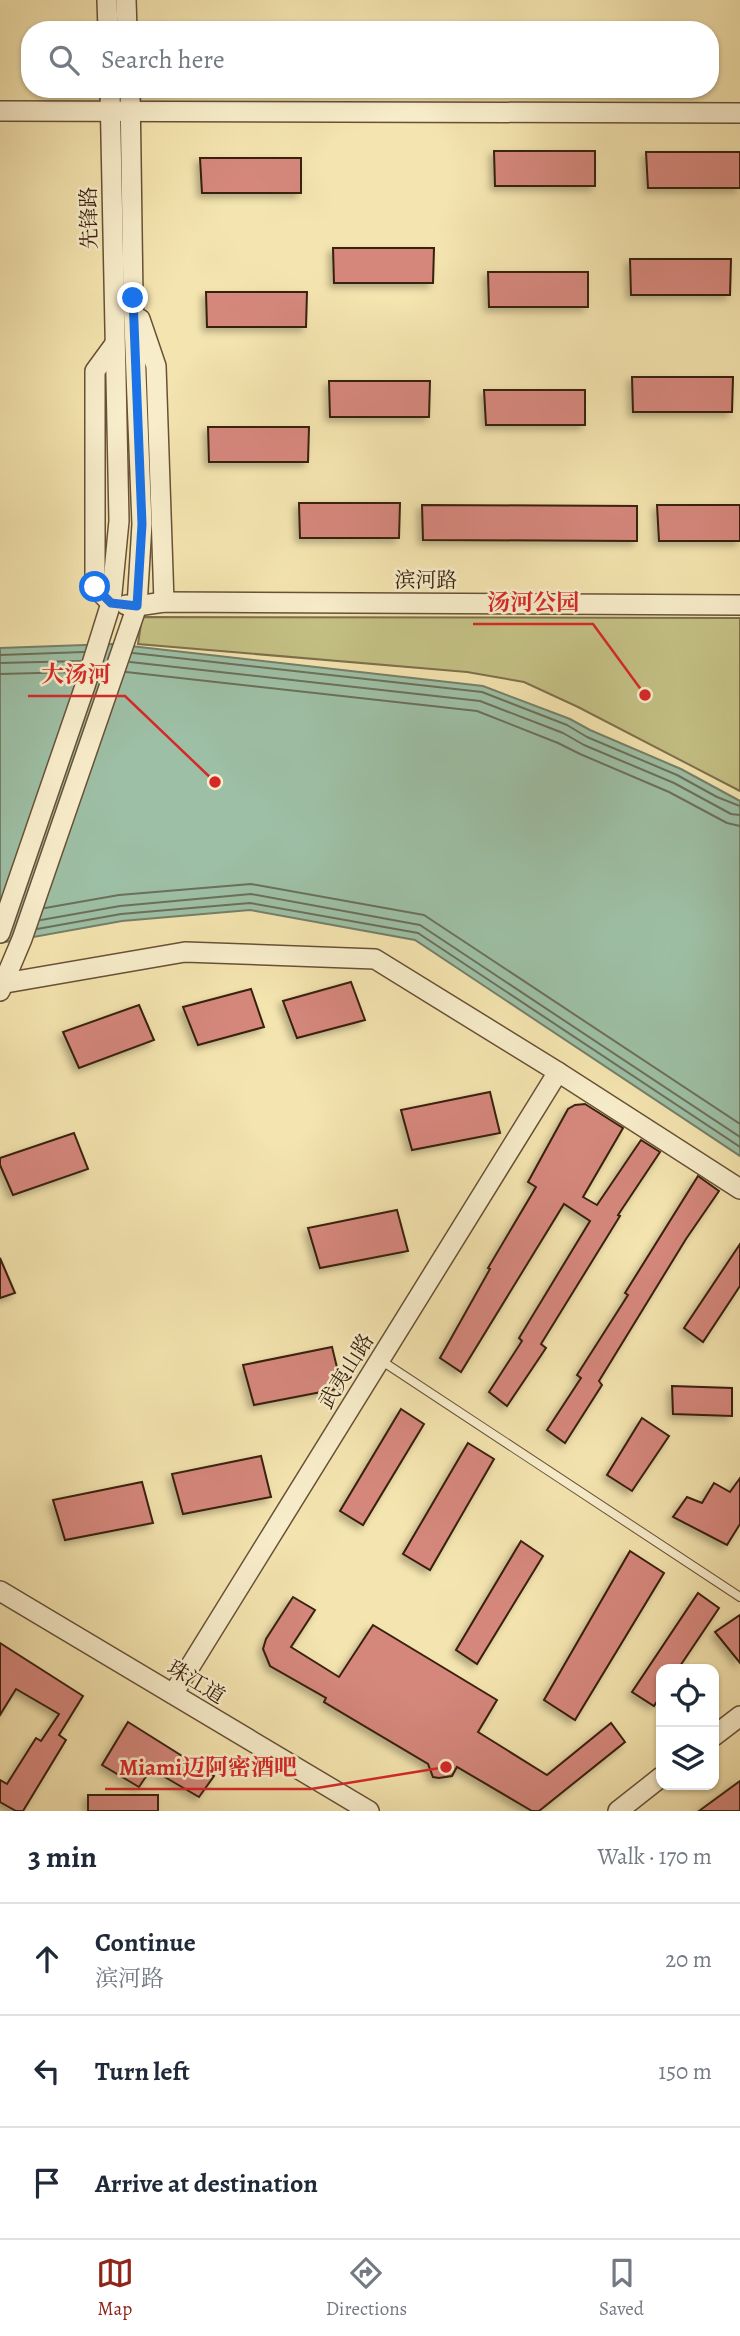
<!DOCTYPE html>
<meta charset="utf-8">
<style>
:root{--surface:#fff;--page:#f2f2f3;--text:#1f2937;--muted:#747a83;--line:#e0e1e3;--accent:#8f2418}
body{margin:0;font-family:Alegreya,"Noto Serif SC",serif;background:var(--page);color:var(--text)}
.controls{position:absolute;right:21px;bottom:21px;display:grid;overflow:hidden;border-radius:14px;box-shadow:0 2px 5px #0004}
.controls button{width:63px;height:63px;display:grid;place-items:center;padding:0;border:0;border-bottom:2px solid var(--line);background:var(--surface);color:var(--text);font:35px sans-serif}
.stop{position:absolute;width:21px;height:21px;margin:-16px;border:5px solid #1a73e8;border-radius:50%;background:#fff}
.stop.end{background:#1a73e8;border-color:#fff;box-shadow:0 2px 7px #0008}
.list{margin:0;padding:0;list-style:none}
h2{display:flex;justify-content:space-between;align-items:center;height:91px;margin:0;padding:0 28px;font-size:30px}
h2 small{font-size:23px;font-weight:400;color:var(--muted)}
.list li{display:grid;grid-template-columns:46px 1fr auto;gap:21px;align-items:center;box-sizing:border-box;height:112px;padding:0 28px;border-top:2px solid var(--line)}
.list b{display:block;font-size:26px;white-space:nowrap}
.list p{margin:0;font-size:23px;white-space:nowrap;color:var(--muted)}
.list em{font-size:23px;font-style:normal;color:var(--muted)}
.icon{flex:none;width:38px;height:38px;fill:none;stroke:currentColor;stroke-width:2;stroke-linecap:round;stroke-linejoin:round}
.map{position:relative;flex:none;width:740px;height:1811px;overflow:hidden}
.search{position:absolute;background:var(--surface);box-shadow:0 2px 5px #0004;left:21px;right:21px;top:21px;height:77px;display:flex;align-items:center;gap:18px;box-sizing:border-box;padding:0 24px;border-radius:28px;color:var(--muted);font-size:26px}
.sheet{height:427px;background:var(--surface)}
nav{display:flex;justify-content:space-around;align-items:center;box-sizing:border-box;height:98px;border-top:2px solid var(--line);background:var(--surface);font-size:19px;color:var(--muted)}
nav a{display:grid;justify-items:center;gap:4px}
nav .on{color:var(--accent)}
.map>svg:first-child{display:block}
</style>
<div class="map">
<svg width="740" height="1811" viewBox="0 0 740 1811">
<defs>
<filter id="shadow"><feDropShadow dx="-4" dy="4" stdDeviation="3.5" flood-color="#0004"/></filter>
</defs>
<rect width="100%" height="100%" fill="#f4e4af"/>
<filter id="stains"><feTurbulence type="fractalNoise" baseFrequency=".00286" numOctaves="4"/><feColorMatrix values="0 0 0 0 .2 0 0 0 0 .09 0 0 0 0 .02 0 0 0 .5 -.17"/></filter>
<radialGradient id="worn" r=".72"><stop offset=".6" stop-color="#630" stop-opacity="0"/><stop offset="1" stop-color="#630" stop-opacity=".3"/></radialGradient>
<polygon fill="#c4c185" stroke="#7e704a" stroke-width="2" points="142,617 740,618 740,791 578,707 524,682 467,672 138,644"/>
<polygon fill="#9dbfa5" stroke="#757f69" stroke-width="2" points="113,644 483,686 570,719 590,730 681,769 740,801 740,1156 415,940 250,910 122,921 0,943 0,648"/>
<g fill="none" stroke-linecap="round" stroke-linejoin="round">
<g stroke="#6b705a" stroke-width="2">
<polyline points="133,653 482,692 567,725 587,737 677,775 717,797 740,806"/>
<polyline points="0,655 84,652"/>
<polyline points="130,662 480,701 563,733 584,745 674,783 731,814 740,815"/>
<polyline points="0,663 81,661"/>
<polyline points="126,672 477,711 558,743 580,754 669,792 727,823 740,826"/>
<polyline points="0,674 78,672"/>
<polyline points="45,908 119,895 251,884 424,915 740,1124"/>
<polyline points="41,920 120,906 251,894 420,925 740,1137"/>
<polyline points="37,929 121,914 250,903 418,933 740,1147"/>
</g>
</g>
<g fill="#d5877b" stroke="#39200e" stroke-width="2" filter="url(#shadow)">
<polygon points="494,151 595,151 595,186 495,186"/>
<polygon points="646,152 740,152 740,188 648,188"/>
<polygon points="200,158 301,158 301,193 202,193"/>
<polygon points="333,248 434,248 433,283 334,283"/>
<polygon points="630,259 731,259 730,295 631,295"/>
<polygon points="488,272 588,272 588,307 489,307"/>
<polygon points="206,292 307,292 306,327 207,327"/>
<polygon points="632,377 733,377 732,412 633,412"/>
<polygon points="329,381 430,381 429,417 330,417"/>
<polygon points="484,390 585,390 585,425 486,425"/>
<polygon points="208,427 309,427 308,462 209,462"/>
<polygon points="299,503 400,503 399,538 300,538"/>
<polygon points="422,505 637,506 637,541 423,540"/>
<polygon points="657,505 740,505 740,541 659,541"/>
<polygon points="351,982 365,1020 297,1038 283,1001"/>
<polygon points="251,989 264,1027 198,1045 183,1007"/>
<polygon points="139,1005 154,1040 79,1068 63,1032"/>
<polygon points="490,1092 500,1133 412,1150 401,1110"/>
<polygon points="585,1104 623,1128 583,1197 597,1205 641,1140 660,1152 618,1215 620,1216 541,1344 546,1348 507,1406 489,1392 522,1341 519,1338 590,1221 564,1204 461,1372 440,1358 490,1269 488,1268 536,1187 528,1182 568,1109 575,1105"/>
<polygon points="74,1133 88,1169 13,1195 0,1165 0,1158"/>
<polygon points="698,1176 719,1191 686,1239 599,1381 602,1385 565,1443 547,1430 581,1378 577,1375 628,1295 625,1293"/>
<polygon points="397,1210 408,1251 320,1268 308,1228"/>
<polygon points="740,1244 740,1286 703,1342 684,1328"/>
<polygon points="0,1258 15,1293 0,1298"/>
<polygon points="332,1347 342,1388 254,1405 243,1365"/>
<polygon points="672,1386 732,1388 732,1416 673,1414"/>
<polygon points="401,1409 424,1424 363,1525 340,1511"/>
<polygon points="642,1418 669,1436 632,1491 607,1475"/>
<polygon points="468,1443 494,1459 430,1570 403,1554"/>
<polygon points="261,1456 271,1497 183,1514 172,1474"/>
<polygon points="740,1478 740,1524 727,1545 673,1517 687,1497 702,1503 714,1483 730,1492"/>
<polygon points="142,1482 153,1523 65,1540 53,1500"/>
<polygon points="521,1541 543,1556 477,1664 456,1650"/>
<polygon points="630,1551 664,1573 575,1720 544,1700"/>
<polygon points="698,1593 719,1608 678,1669 661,1669 661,1695 654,1706 632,1692"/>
<polygon points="293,1597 315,1610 291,1647 339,1677 373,1625 497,1700 478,1732 547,1775 611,1723 625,1742 539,1811 532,1811 457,1767 452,1776 439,1778 433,1777 428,1764 324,1702 326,1698 270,1666 263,1649 266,1639"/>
<polygon points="740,1615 740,1663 715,1632"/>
<polygon points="0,1643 83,1696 59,1735 66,1740 23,1811 16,1811 0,1802 0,1780 7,1784 36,1738 41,1741 59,1714 16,1689 0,1715"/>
<polygon points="128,1722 214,1776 199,1797 151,1769 139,1787 102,1765"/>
<polygon points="740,1781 740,1811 699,1811"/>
<rect x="88" y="1795" width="70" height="16"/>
</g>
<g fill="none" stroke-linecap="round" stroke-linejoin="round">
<g stroke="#685136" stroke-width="10">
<polyline id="service" points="388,1365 740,1597"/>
</g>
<g stroke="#685136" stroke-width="22">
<g id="tertiary">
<polyline points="107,0 108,30"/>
<polyline points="126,0 127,30"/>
<polyline points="0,111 740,113"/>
<polyline points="140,319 156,366 164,602"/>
<polyline points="111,603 95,587 95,371 114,345"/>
<polyline points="126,605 137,606 164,602 740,605"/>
<polyline points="0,933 85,686 111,603 119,521 110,89"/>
<polyline points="0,984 185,952 375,959 558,1072 740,1189"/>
<polyline points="0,991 22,939 137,606 142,524 133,298 130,89"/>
<polyline points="0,1591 369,1811"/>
<polyline points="173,1694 558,1072"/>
<polyline points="714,1736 740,1716"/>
<polyline points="618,1811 661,1777"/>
</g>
</g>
<use href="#service" stroke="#f8edcb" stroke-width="8"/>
<use href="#tertiary" stroke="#f8edcb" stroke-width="19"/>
</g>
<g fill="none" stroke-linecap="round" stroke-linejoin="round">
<polyline stroke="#1a73e8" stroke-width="9" points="95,587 111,603 137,606 142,524 133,298"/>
</g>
<g text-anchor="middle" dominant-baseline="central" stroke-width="5" stroke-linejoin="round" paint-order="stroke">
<g font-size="21" fill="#39200e" stroke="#f8edcb">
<text transform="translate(89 218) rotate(-91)">先锋路</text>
<text x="426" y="580">滨河路</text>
<text transform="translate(346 1371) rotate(-58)">武夷山路</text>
<text transform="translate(196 1682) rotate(31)">珠江道</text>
</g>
</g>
<path fill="none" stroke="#d62828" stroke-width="2.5" d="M645 695L593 624H473M215 782L125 696H28M446 1767L311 1789H105"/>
<g fill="#d62828" stroke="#f8edcb" stroke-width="2.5">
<circle cx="645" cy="695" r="7"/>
<circle cx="215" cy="782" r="7"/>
<circle cx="446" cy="1767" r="7"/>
</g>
<g font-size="23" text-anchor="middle" font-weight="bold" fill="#d62828" stroke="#f8edcb" stroke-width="5" stroke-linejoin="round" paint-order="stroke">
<text x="533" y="610">汤河公园</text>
<text x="76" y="682">大汤河</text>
<text x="208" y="1775">Miami迈阿密酒吧</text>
</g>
<rect width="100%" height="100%" filter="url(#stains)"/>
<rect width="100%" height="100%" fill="url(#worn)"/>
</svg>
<div class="controls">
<button><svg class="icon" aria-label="locate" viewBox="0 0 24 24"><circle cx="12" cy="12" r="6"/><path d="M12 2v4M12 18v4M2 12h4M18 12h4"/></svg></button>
<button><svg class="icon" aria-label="layers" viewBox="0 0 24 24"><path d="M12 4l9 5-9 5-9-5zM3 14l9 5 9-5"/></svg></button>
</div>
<div class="stop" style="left:95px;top:587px"></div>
<div class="stop end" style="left:133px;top:298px"></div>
<div class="search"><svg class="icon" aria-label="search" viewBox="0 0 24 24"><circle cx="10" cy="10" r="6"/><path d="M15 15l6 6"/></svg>Search here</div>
</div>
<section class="sheet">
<h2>3 min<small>Walk · 170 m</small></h2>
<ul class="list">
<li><svg class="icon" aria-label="ahead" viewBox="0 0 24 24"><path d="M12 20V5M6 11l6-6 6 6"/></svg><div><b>Continue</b><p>滨河路</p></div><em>20 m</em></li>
<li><svg class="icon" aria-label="left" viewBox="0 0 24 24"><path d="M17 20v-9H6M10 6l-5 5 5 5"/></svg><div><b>Turn left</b></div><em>150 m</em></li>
<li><svg class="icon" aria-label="arrive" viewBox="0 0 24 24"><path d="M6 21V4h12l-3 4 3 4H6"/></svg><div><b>Arrive at destination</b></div></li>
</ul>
</section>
<nav>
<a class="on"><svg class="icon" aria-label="map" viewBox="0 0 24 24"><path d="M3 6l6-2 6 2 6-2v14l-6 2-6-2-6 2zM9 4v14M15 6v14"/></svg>Map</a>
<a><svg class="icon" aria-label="directions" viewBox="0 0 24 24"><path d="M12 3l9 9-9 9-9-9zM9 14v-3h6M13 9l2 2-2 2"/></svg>Directions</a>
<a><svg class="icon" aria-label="saved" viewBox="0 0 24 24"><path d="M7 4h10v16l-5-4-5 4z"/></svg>Saved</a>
</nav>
